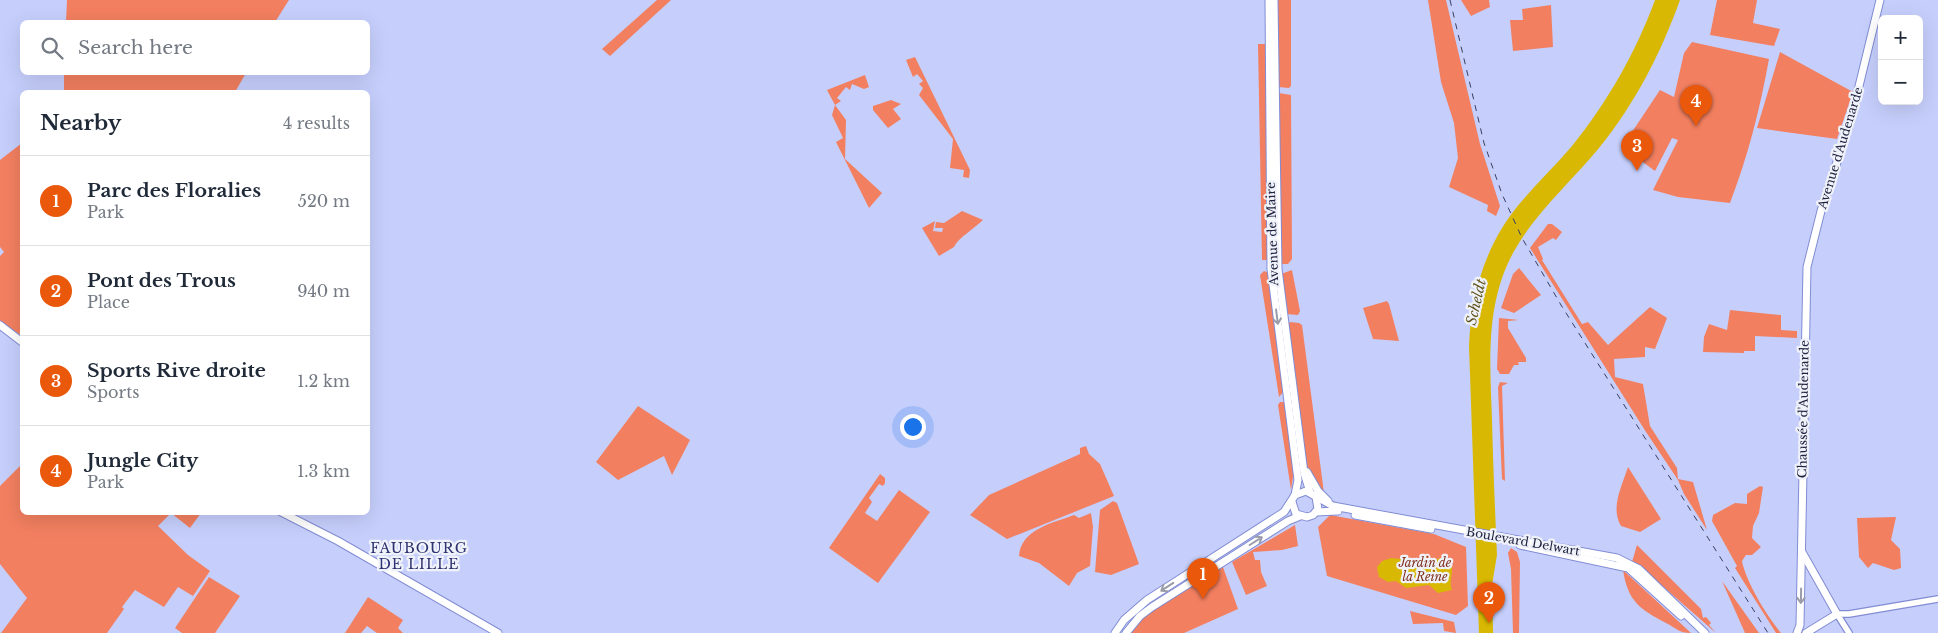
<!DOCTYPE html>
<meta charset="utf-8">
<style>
:root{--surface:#fff;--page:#f2f2f3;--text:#1f2937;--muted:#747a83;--line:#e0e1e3;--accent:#ea580c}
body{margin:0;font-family:"Libre Baskerville",serif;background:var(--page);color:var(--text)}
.controls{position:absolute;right:15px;top:15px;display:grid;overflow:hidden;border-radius:8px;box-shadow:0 5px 20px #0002}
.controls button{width:45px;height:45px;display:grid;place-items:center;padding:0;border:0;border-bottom:1px solid var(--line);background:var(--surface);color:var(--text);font:25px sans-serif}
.you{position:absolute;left:912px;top:426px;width:18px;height:18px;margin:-12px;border:4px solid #fff;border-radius:50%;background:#1a73e8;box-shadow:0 0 0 8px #1a73e833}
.badge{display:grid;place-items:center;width:32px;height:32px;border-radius:50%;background:var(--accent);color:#fff;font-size:16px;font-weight:700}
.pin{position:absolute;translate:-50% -41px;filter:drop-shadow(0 1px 2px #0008)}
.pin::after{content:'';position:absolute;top:26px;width:18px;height:15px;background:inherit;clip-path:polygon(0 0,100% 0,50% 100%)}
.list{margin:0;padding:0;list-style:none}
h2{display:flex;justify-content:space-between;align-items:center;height:65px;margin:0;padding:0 20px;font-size:21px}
h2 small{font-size:16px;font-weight:400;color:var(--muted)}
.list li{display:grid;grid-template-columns:32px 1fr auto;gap:15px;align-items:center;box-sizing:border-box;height:90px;padding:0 20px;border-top:1px solid var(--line)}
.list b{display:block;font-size:19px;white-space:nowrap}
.list p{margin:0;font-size:16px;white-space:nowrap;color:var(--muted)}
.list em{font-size:16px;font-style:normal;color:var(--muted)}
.icon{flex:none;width:28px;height:28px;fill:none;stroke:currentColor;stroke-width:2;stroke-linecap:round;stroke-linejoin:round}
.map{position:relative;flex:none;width:1938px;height:633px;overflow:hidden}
.search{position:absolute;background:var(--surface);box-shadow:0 5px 20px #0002;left:20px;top:20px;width:350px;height:55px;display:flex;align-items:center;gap:12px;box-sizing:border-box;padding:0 18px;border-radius:8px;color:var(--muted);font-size:19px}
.panel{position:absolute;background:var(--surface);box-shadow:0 5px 20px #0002;left:20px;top:90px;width:350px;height:425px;border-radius:8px}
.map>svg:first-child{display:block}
</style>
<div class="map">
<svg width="1938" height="633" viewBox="0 0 1938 633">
<rect width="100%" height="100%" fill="#c6cffc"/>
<g fill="#f27f60">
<polygon points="67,0 289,0 275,22 66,22"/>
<polygon points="657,0 671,0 610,56 602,49"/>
<polygon points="1277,0 1291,0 1291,86 1289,88 1278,87"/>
<polygon points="1428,0 1446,0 1480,144 1500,206 1496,216 1487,211 1488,205 1449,187 1458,158 1454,123 1441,82"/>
<polygon points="1461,0 1489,0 1490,7 1471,16"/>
<polygon points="1717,0 1757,0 1753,23 1780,29 1774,46 1710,35"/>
<polygon points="1551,5 1553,47 1513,51 1510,20 1523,20 1522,9"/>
<path d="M1692,42L1769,59C1760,109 1748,156 1730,203L1678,197L1653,190L1678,140L1672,138L1655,171L1622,147L1660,90L1674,97L1684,53Z"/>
<polygon points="1258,44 1265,44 1266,49 1268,260 1262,260"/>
<polygon points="1780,52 1853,92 1837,139 1757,128"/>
<polygon points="915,57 970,170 969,178 963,177 964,170 950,168 953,139 919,95 923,88 919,84 923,81 917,74 913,77 906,60"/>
<polygon points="64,73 64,72 246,73 235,92 64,92"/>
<polygon points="865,75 869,87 864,89 852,84 850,90 846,87 837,98 841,101 835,105 827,90"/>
<polygon points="1279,93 1291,95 1292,259 1288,264 1280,264"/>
<polygon points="891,100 901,104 893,109 901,119 888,128 873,110 873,106"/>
<polygon points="835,105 846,120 845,159 882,193 869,208 836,142 843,138 832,115"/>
<polygon points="22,143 22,336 0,321 0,256 4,252 0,247 0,160"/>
<path d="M962,211L983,220C975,228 958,238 954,247L939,256L922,228L935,221L933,231L942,232L943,228H935L936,222L944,223Z"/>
<polygon points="1548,224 1552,224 1562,232 1556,240 1553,238 1538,247 1543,259 1542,260 1582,324 1588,322 1608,345 1650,307 1667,318 1655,349 1645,347 1645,357 1614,359 1615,377 1643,384 1650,426 1677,468 1678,479 1693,482 1707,530 1684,494 1678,480 1646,432 1530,248"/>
<polygon points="1519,268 1541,295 1514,313 1501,308 1513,274"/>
<polygon points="1292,270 1300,311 1298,315 1286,314 1281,274"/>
<polygon points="1264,271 1269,273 1284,391 1279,397 1260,275"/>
<polygon points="1387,301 1389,304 1399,341 1373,339 1363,308"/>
<polygon points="1730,310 1781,315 1781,330 1797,331 1797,338 1755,336 1755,351 1744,351 1744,353 1703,352 1704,337 1709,324 1727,330"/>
<polygon points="1499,318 1519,320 1508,321 1508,328 1526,358 1526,362 1518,362 1519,365 1514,365 1509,374 1500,374 1497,369"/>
<polygon points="1290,322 1299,323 1302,325 1324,493 1306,467 1287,325"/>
<polygon points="1500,382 1508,383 1502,386 1505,481 1502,479 1498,387"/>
<polygon points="1280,402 1285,402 1295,464 1291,490 1278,405"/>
<polygon points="638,406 690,440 672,475 664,456 618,480 596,462"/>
<polygon points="1086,446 1089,454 1100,464 1114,496 1007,539 970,515 989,495 1080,454 1080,448"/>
<polygon points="22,464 22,512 201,513 190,528 171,513 158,526 188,555 210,571 193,596 178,587 164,607 135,590 122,607 124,609 107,633 1,633 27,598 0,564 0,486"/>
<path d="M1628,467L1661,519L1640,532L1621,526C1610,508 1622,486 1628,467Z"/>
<polygon points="880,474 885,478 885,483 883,486 879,484 869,498 872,502 865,513 877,521 899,490 930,512 878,583 829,548"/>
<path d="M1760,486L1763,487L1759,513L1753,526L1752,538L1761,547L1752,555H1746L1742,561C1746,582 1767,616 1781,633H1776L1735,568L1737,566L1712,521L1713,515L1735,503L1747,504V494Z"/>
<polygon points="1113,501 1117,503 1139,564 1111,575 1095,572 1100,510"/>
<path d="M1091,513L1093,527L1090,566L1077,573L1069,586L1039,563L1019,556C1021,529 1053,523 1074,515L1079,518Z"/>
<polygon points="1330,515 1434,534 1466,547 1468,606 1456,615 1327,576 1318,527"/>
<polygon points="1896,517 1891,540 1900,549 1901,568 1894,570 1873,563 1868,568 1859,557 1857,518"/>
<polygon points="1295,525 1298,546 1282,550 1253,552 1255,560 1260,560 1261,572 1267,586 1246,595 1232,562"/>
<polygon points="1637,545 1701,609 1703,618 1706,617 1711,623 1709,625 1716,633 1643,569 1632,562"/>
<polygon points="1511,548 1517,552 1520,562 1519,633 1513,633 1511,569 1508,553"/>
<path d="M1223,567L1238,609L1184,633H1130C1149,606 1195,583 1223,567Z"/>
<path d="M1623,570L1691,633C1679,633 1676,628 1666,623C1640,609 1628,602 1623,570Z"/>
<polygon points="209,577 240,596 215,633 182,633 175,628"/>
<polygon points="1722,581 1759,633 1745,633"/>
<polygon points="368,597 403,620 398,628 403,633 377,633 367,626 361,633 345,633"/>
<polygon points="1410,611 1454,622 1456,633 1444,631 1443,623 1413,624"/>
</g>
<g fill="#d9b803">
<path d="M1655,0H1680C1661,53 1635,104 1599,148C1570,183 1535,213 1513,253C1485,305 1490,363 1492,419C1493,464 1495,510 1497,555L1492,585L1493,633H1479L1469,346C1471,293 1486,243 1521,202C1537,183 1556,165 1572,146C1607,103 1636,52 1655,0Z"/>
<path d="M1391,558L1431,562L1440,558L1449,559C1456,570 1448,579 1452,590L1438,593L1429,585L1406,588L1396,581L1388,582L1379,577L1377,567L1382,561Z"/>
</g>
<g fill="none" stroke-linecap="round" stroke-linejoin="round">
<g stroke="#818cd3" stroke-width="8">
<g id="tertiary">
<polyline points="1837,614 1849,614 1938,599"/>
<polyline points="1837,614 1849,633"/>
</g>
</g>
<g stroke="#818cd3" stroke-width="9">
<g id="primary">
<polyline points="1269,0 1271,269 1298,480 1295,495"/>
<polyline points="1274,0 1278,269 1304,473 1310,492"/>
<polyline points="0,325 22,342"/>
<polyline points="1307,472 1318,491 1328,501"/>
<polyline points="1292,502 1296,514 1307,517 1313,515 1318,509 1316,497"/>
<polyline points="281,512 338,541 498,633"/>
<polyline points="1316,512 1338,511"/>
<polyline points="1355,515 1431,529"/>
<polyline points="1520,545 1628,568 1681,616"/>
<polyline points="1802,552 1837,614 1806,633"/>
<polyline points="1115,633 1124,620 1147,600 1284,512 1295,495 1306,491 1333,506 1617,558 1639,569 1705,633"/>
<polyline points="1126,633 1140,616 1152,607 1288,521 1300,516"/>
<polyline points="1797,633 1800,625 1807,267 1821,211 1851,119 1880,0"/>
</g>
</g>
<use href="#tertiary" stroke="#fff" stroke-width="5.5"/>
<use href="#primary" stroke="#fff" stroke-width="7"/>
<polyline stroke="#3a3f5e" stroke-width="1" stroke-dasharray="6 6" stroke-linecap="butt" points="1450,0 1484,143 1502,194 1522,238 1561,305 1768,633"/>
</g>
<defs><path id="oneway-shaft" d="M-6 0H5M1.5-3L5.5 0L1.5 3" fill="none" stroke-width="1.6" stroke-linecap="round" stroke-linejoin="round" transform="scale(1.25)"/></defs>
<g stroke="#9b9ca9">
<use href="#oneway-shaft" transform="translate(1277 317) rotate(83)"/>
<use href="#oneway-shaft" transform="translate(1256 541) rotate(-32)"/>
<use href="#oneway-shaft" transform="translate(1167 587) rotate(147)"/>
<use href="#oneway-shaft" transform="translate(1801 596) rotate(91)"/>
</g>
<g text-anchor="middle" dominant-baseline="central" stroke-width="4.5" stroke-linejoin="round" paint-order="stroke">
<g font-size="12" fill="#202440" stroke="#f0f2fa">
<text transform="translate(1840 148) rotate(-73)">Avenue d'Audenarde</text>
<text transform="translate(1272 234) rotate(-92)">Avenue de Maire</text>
<text transform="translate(1803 409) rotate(-89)">Chaussée d'Audenarde</text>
<text transform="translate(1523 541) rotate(10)">Boulevard Delwart</text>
</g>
<g font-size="12" font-style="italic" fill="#7f2f19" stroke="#f0f2fa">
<text x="1425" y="562">Jardin de<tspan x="1425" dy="14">la Reine</tspan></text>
</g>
<g font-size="14" font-style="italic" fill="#60531a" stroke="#f0f2fa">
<text transform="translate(1476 302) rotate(-77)">Scheldt</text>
</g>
<g font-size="14" letter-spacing="1" fill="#2d3270" stroke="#f0f2fa">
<text x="419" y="548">FAUBOURG<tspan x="419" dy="16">DE LILLE</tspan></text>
</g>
</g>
</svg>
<div class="controls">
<button>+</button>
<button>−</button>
</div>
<div class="you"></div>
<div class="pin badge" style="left:1203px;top:599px">1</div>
<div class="pin badge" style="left:1489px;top:623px">2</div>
<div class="pin badge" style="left:1637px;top:171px">3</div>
<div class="pin badge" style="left:1696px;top:126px">4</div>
<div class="search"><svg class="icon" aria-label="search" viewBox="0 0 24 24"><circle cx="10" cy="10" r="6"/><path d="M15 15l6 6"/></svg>Search here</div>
<section class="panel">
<h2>Nearby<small>4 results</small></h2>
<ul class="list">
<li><span class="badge">1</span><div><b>Parc des Floralies</b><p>Park</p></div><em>520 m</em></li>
<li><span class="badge">2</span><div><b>Pont des Trous</b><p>Place</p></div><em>940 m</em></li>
<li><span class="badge">3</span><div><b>Sports Rive droite</b><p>Sports</p></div><em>1.2 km</em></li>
<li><span class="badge">4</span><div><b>Jungle City</b><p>Park</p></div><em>1.3 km</em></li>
</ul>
</section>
</div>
